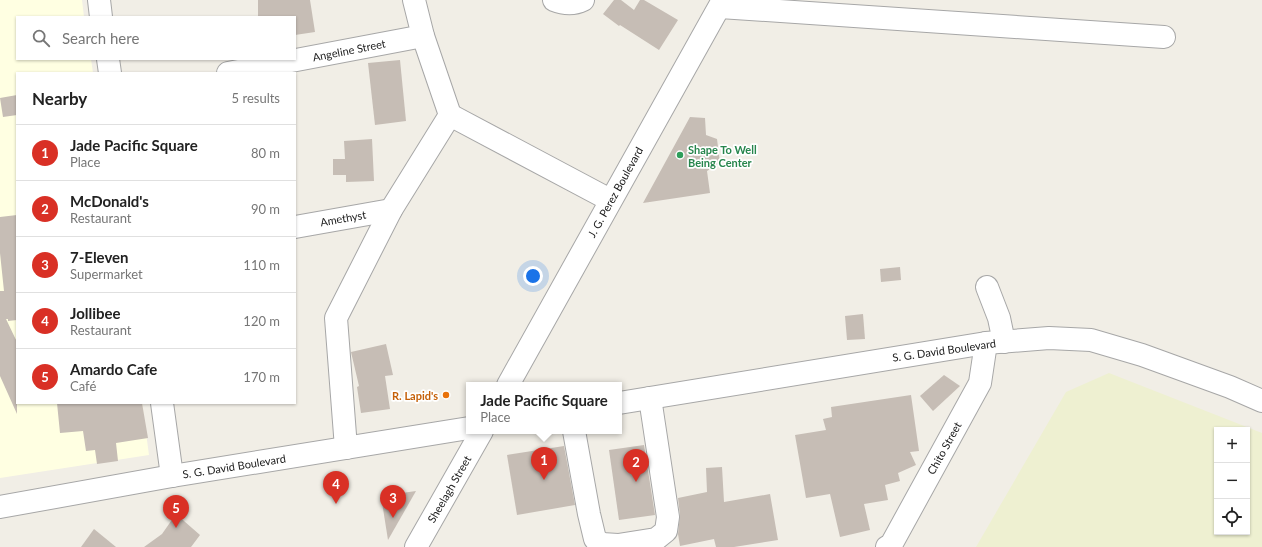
<!DOCTYPE html>
<meta charset="utf-8">
<style>
:root{--surface:#fff;--page:#f6f6f6;--text:#222;--muted:#767676;--line:#e0e0e0;--accent:#d93025}
body{margin:0;font-family:Lato,sans-serif;background:var(--page);color:var(--text)}
.controls{position:absolute;right:12px;bottom:12px;display:grid;overflow:hidden;border-radius:0px;box-shadow:0 1px 3px #0004}
.controls button{width:36px;height:36px;display:grid;place-items:center;padding:0;border:0;border-bottom:1px solid var(--line);background:var(--surface);color:var(--text);font:20px sans-serif}
.you{position:absolute;left:533px;top:276px;width:14px;height:14px;margin:-10px;border:3px solid #fff;border-radius:50%;background:#1a73e8;box-shadow:0 0 0 6px #1a73e833}
.badge{display:grid;place-items:center;width:26px;height:26px;border-radius:50%;background:var(--accent);color:#fff;font-size:13px;font-weight:700}
.pin{position:absolute;translate:-50% -33px;filter:drop-shadow(0 1px 2px #0008)}
.pin::after{content:'';position:absolute;top:21px;width:14px;height:12px;background:inherit;clip-path:polygon(0 0,100% 0,50% 100%)}
.popup{position:absolute;left:466px;top:382px;width:156px;height:52px;box-sizing:border-box;display:grid;place-content:center;border-radius:0px;background:var(--surface);filter:drop-shadow(0 1px 3px #0005);font-size:13px;white-space:nowrap;color:var(--muted)}
.popup b{font-size:15px;color:var(--text)}
.popup::after{content:'';position:absolute;left:50%;top:100%;margin-left:-8px;border:8px solid transparent;border-top-color:var(--surface)}
.list{margin:0;padding:0;list-style:none}
h2{display:flex;justify-content:space-between;align-items:center;height:52px;margin:0;padding:0 16px;font-size:17px}
h2 small{font-size:13px;font-weight:400;color:var(--muted)}
.list li{display:grid;grid-template-columns:26px 1fr auto;gap:12px;align-items:center;box-sizing:border-box;height:56px;padding:0 16px;border-top:1px solid var(--line)}
.list b{display:block;font-size:15px;white-space:nowrap}
.list p{margin:0;font-size:13px;white-space:nowrap;color:var(--muted)}
.list em{font-size:13px;font-style:normal;color:var(--muted)}
.icon{flex:none;width:22px;height:22px;fill:none;stroke:currentColor;stroke-width:2;stroke-linecap:round;stroke-linejoin:round}
.map{position:relative;flex:none;width:1262px;height:547px;overflow:hidden}
.search{position:absolute;background:var(--surface);box-shadow:0 1px 3px #0004;left:16px;top:16px;width:280px;height:44px;display:flex;align-items:center;gap:10px;box-sizing:border-box;padding:0 14px;border-radius:0px;color:var(--muted);font-size:15px}
.panel{position:absolute;background:var(--surface);box-shadow:0 1px 3px #0004;left:16px;top:72px;width:280px;height:332px;border-radius:0px}
.map>svg:first-child{display:block}
</style>
<div class="map">
<svg width="1262" height="547" viewBox="0 0 1262 547">
<rect width="100%" height="100%" fill="#f1eee6"/>
<polygon fill="#ffffe2" points="0,0 82,0 84,17 17,17 17,59 91,59 93,73 17,73 17,403 142,403 149,455 0,478"/>
<path fill="#eef0d1" fill-rule="evenodd" d="M1109,373L1262,433V547H976L1066,392ZM1217,430H1247V532H1217Z"/>
<g fill="#c6bdb5">
<polygon points="258,0 310,0 315,32 295,35 295,17 258,17"/>
<polygon points="614,0 621,0 634,10 640,0 644,0 678,20 659,50 620,25 619,26 603,14"/>
<polygon points="400,60 406,121 375,125 368,63"/>
<polygon points="17,95 17,115 3,117 0,98"/>
<polygon points="690,117 705,118 706,135 717,139 720,163 707,171 710,193 643,203"/>
<polygon points="372,139 374,181 346,182 346,175 333,175 333,159 345,159 344,141"/>
<polygon points="17,215 17,320 8,321 8,319 6,319 17,342 17,414 0,376 0,291 4,291 0,253 0,217"/>
<polygon points="900,267 901,280 881,282 880,269"/>
<polygon points="863,314 865,339 847,340 845,316"/>
<polygon points="386,344 393,375 385,376 390,409 361,413 357,387 359,386 351,352"/>
<polygon points="944,375 960,386 933,411 920,396"/>
<polygon points="911,395 919,451 910,452 916,465 898,473 900,481 885,485 888,500 864,504 870,530 840,537 830,494 806,498 795,435 826,430 823,419 832,417 831,407"/>
<polygon points="57,403 142,403 148,438 116,443 118,461 97,464 95,450 86,451 83,431 60,433"/>
<polygon points="644,445 655,515 619,520 609,450"/>
<polygon points="564,446 575,505 517,515 507,455"/>
<polygon points="722,467 724,502 770,494 778,540 734,547 716,547 714,539 680,546 678,534 680,515 678,498 707,492 706,468"/>
<polygon points="416,491 388,540 381,496"/>
<polygon points="176,514 200,535 191,547 144,547 162,534"/>
<polygon points="94,529 116,547 81,547"/>
</g>
<g fill="none" stroke-linecap="round" stroke-linejoin="round">
<g stroke="#a7a7a7" stroke-width="24">
<g id="minor">
<polyline points="99,0 101,17"/>
<path d="M554,0C564,4 573,5 583,0"/>
<polyline points="720,7 1164,37"/>
<polyline points="108,59 110,73"/>
<polyline points="228,73 423,36"/>
<polyline points="450,115 610,200"/>
<polyline points="295,227 391,210"/>
<polyline points="987,287 999,318 1004,342"/>
<polyline points="508,385 723,0"/>
<polyline points="162,403 172,476"/>
<polyline points="619,403 986,343 1049,338 1091,340 1142,355 1230,387 1262,401"/>
<polyline points="574,431 589,514 595,539 602,544 618,545 656,539 666,531 668,517 650,398"/>
<polyline points="346,448 336,318 391,210 450,115 423,36 414,0"/>
<polyline points="0,507 172,476 469,428"/>
<polyline points="416,547 482,431"/>
<polyline points="887,547 891,545 980,383 986,343"/>
</g>
</g>
<use href="#minor" stroke="#fff" stroke-width="22"/>
</g>
<circle fill="#2e9e5b" stroke="#fff" stroke-width="1.5" cx="680" cy="155" r="4"/>
<circle fill="#e8710a" stroke="#fff" stroke-width="1.5" cx="446" cy="395" r="4"/>
<g text-anchor="middle" dominant-baseline="central" stroke-width="3.5" stroke-linejoin="round" paint-order="stroke">
<g font-size="11" fill="#202020" stroke="#fff">
<text transform="translate(349 50) rotate(-11)">Angeline Street</text>
<text transform="translate(615 192) rotate(-61)">J. G. Perez Boulevard</text>
<text transform="translate(343 218) rotate(-10)">Amethyst</text>
<text transform="translate(944 350) rotate(-8)">S. G. David Boulevard</text>
<text transform="translate(944 448) rotate(-61)">Chito Street</text>
<text transform="translate(234 466) rotate(-9)">S. G. David Boulevard</text>
<text transform="translate(449 489) rotate(-60)">Sheelagh Street</text>
</g>
<g font-size="11" font-weight="bold" fill="#27864d" stroke="#fff" text-anchor="start">
<text x="688" y="149">Shape To Well<tspan x="688" dy="13">Being Center</tspan></text>
</g>
<g font-size="11" font-weight="bold" fill="#c56008" stroke="#fff" text-anchor="end">
<text x="438" y="395">R. Lapid's</text>
</g>
</g>
</svg>
<div class="controls">
<button>+</button>
<button>−</button>
<button><svg class="icon" aria-label="locate" viewBox="0 0 24 24"><circle cx="12" cy="12" r="6"/><path d="M12 2v4M12 18v4M2 12h4M18 12h4"/></svg></button>
</div>
<div class="you"></div>
<div class="pin badge" style="left:544px;top:480px">1</div>
<div class="popup"><b>Jade Pacific Square</b>Place</div>
<div class="pin badge" style="left:636px;top:482px">2</div>
<div class="pin badge" style="left:393px;top:518px">3</div>
<div class="pin badge" style="left:336px;top:504px">4</div>
<div class="pin badge" style="left:176px;top:528px">5</div>
<div class="search"><svg class="icon" aria-label="search" viewBox="0 0 24 24"><circle cx="10" cy="10" r="6"/><path d="M15 15l6 6"/></svg>Search here</div>
<section class="panel">
<h2>Nearby<small>5 results</small></h2>
<ul class="list">
<li><span class="badge">1</span><div><b>Jade Pacific Square</b><p>Place</p></div><em>80 m</em></li>
<li><span class="badge">2</span><div><b>McDonald's</b><p>Restaurant</p></div><em>90 m</em></li>
<li><span class="badge">3</span><div><b>7-Eleven</b><p>Supermarket</p></div><em>110 m</em></li>
<li><span class="badge">4</span><div><b>Jollibee</b><p>Restaurant</p></div><em>120 m</em></li>
<li><span class="badge">5</span><div><b>Amardo Cafe</b><p>Café</p></div><em>170 m</em></li>
</ul>
</section>
</div>
